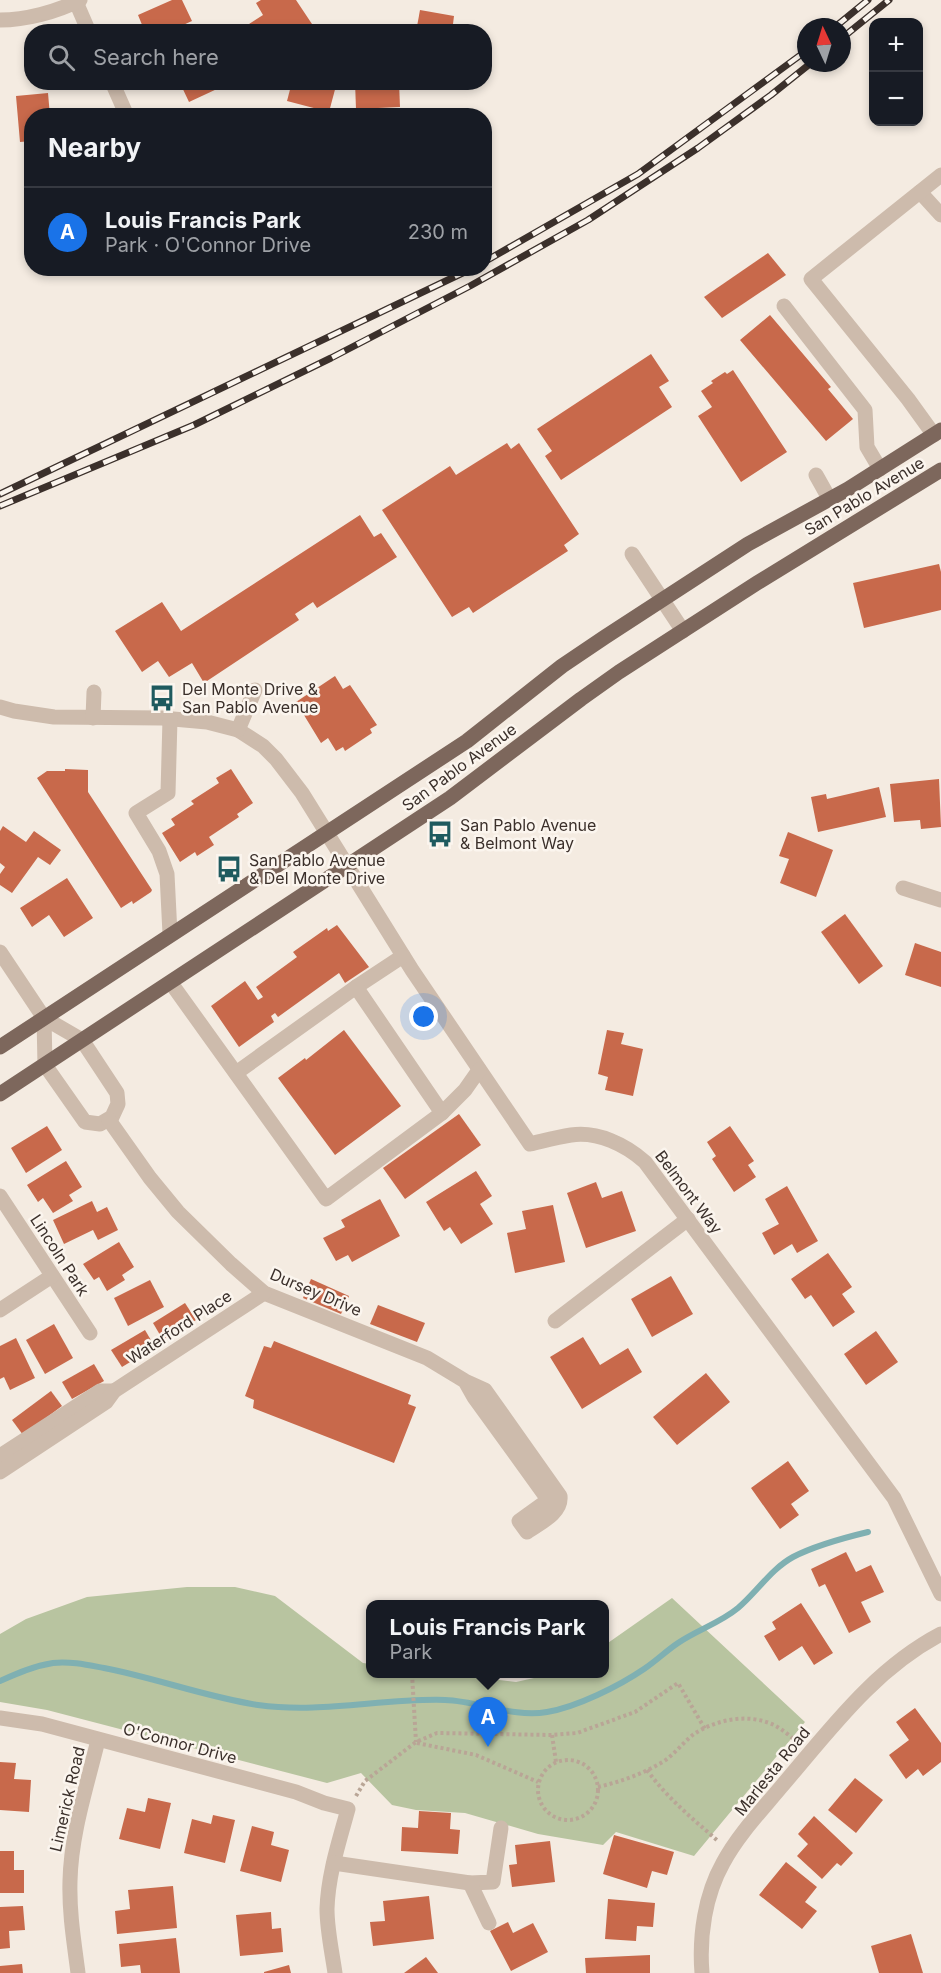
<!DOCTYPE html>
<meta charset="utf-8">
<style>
:root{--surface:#171b24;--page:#242831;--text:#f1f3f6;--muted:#9ea1a6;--line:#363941;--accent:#1a73e8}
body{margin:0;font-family:Inter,sans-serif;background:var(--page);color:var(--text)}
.controls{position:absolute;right:18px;top:18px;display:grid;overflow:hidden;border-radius:12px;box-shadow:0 3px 9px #0003}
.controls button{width:54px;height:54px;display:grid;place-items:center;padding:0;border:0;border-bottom:2px solid var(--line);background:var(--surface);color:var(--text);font:30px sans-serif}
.compass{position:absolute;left:797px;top:18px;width:54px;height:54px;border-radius:50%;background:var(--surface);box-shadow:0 3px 9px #0003;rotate:356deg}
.you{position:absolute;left:424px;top:1017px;width:21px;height:21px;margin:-15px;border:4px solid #fff;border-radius:50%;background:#1a73e8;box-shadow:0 0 0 9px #1a73e833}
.badge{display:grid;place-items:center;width:39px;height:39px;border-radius:50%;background:var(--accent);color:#fff;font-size:20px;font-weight:700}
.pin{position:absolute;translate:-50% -50px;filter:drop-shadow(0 2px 3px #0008)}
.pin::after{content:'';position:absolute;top:32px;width:21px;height:18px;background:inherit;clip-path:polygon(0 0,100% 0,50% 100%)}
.popup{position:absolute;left:366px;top:1600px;width:243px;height:78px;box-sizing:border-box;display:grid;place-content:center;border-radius:12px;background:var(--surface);filter:drop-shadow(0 2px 4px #0005);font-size:20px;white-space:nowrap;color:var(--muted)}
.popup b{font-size:22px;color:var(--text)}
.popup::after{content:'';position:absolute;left:50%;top:100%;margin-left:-12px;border:12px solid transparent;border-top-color:var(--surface)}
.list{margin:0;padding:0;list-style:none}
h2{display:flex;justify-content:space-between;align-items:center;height:78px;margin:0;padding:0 24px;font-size:26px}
h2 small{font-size:20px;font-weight:400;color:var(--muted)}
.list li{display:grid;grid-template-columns:39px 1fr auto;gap:18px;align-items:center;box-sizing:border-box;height:90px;padding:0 24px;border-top:2px solid var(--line)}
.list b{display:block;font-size:22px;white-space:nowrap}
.list p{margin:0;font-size:20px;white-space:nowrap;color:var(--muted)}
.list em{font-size:20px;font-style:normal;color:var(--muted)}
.icon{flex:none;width:33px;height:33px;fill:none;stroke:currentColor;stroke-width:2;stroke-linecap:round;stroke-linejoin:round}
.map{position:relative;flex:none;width:941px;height:1973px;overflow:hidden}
.search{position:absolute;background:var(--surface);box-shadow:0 3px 9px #0003;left:24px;top:24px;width:468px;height:66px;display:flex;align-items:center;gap:15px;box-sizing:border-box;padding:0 21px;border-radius:24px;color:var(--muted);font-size:22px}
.panel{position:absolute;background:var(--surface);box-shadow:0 3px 9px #0003;left:24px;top:108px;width:468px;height:168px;border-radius:24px}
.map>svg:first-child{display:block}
</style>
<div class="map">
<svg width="941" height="1973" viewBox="0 0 941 1973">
<rect width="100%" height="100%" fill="#f4ebe1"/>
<polygon fill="#b8c4a0" points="187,1587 235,1587 275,1596 363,1663 371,1664 371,1674 447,1674 516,1682 552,1674 605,1674 605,1645 672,1598 805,1722 694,1856 616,1832 603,1845 538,1834 465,1813 416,1810 392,1805 361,1773 327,1783 47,1710 0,1702 0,1634 26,1619 87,1597"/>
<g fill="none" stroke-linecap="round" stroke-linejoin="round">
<path stroke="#7fb0b2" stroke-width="6" d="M0,1681C18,1673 34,1666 53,1663C70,1661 88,1665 104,1668C156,1678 206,1697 258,1705C321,1714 383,1698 445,1700C479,1701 513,1718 547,1712C577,1707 619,1686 644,1669C656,1661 666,1651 678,1643C697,1630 720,1623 738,1608C757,1592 771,1569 793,1557C816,1545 843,1538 868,1532"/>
</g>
<g fill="#c8694b">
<polygon points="172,0 182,0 192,21 172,30 173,32 145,32 138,15"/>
<polygon points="261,0 296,0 312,24 300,32 254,32 249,24 263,15 256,3"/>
<polygon points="420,10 454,16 452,32 416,32"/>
<polygon points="165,82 232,82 189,102 180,83 168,89"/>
<polygon points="292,82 337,82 329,112 287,101"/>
<polygon points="355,82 399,82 400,107 356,109"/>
<polygon points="48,93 50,116 32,116 32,141 20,142 16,96"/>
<polygon points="768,253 786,275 722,318 704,297"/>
<polygon points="770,315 831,387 828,389 853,419 826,441 740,340"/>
<polygon points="651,354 669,381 659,387 672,407 561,480 545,456 552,451 537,429"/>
<polygon points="733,370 787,452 741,482 698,416 712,407 701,391 713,383 711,381 725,372 727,374"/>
<polygon points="507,443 511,449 519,443 579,534 564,545 568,551 473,613 469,607 452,617 382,510 450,466 456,475"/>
<polygon points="360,515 374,537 381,533 397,557 317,608 313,602 295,614 299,620 204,683 192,663 169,677 158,661 142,672 115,631 162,602 181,631"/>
<polygon points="939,564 941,572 941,610 864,628 853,583"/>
<polygon points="335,676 343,689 350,685 377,725 370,729 372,733 345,751 343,747 336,751 328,738 321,743 296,702"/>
<polygon points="65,769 88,770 88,792 152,890 151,892 133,904 132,901 121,908 37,778 47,771 65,771"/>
<polygon points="231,769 253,803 237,814 239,817 209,837 214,845 197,856 195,852 180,862 162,833 175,825 171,819 194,804 191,801 219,783 216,778"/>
<polygon points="939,779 941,827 921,829 920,820 894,822 890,784"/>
<polygon points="879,787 886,817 818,832 811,797 826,794 827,799"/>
<polygon points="3,826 26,842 34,831 61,850 50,865 38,857 12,893 0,885 0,874 5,867 0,863 0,831"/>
<polygon points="788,832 833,850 816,897 780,883 789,859 779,856"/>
<polygon points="67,878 93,918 64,937 49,915 32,927 20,908"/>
<polygon points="845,914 883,966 859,984 821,932"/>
<polygon points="337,925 369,967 345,983 339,973 278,1017 275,1013 271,1016 274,1022 239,1047 211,1006 245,981 258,1000 263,997 256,987 297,957 293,952 327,928 328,931"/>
<polygon points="915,943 941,952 941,987 905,975"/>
<polygon points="344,1030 401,1106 335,1155 278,1078 305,1058 306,1060"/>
<polygon points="607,1030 624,1033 621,1044 643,1049 633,1096 605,1090 608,1077 598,1074"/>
<polygon points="459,1114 481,1145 405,1199 383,1168"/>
<polygon points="47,1126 62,1150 26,1173 11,1148"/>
<polygon points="730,1126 754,1161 748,1165 756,1177 734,1192 712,1159 716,1156 707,1142"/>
<polygon points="66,1161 82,1187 69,1195 73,1201 53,1213 43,1198 38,1202 27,1185"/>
<polygon points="476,1171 492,1196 480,1204 493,1224 461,1244 450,1227 444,1231 426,1202"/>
<polygon points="596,1182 602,1198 622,1191 636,1231 586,1248 567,1193"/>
<polygon points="787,1186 818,1241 797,1253 792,1244 774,1255 762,1233 779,1224 765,1199"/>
<polygon points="380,1199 400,1236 352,1262 348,1255 336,1261 323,1238 345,1227 341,1220"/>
<polygon points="92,1201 97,1212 107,1207 118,1230 98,1240 93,1230 64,1244 53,1220"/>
<polygon points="553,1205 565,1262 515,1273 507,1233 526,1229 522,1211"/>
<polygon points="119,1242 134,1267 122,1275 125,1280 107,1291 99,1277 94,1280 83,1264"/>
<polygon points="828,1253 852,1287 842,1294 855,1312 833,1327 811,1295 805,1299 791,1279"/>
<polygon points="671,1276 693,1314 652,1337 631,1299"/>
<polygon points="311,1279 349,1296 341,1314 303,1298"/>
<polygon points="150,1280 164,1307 128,1326 114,1298"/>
<polygon points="185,1303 196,1320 163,1340 153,1323"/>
<polygon points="378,1305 425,1323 417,1342 370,1324"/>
<polygon points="54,1324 73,1358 45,1374 26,1340"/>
<polygon points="145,1330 155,1347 122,1367 111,1350"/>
<polygon points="876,1331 898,1362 866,1385 844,1354"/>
<polygon points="583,1337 600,1365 628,1348 642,1372 582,1409 550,1357"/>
<polygon points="16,1338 35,1378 10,1390 4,1377 0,1379 0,1346"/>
<polygon points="274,1341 411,1395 408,1404 416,1407 394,1463 253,1408 254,1400 245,1396 264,1346 271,1348"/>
<polygon points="94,1364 104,1381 72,1399 62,1382"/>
<polygon points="706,1373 730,1402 677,1445 653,1417"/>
<polygon points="51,1391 62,1406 23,1435 12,1420"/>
<polygon points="788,1461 809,1491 791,1504 799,1515 780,1529 751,1488"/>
<polygon points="846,1552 856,1572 871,1565 884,1592 861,1602 871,1622 849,1633 825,1584 819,1587 811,1569"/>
<polygon points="801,1603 833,1653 814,1665 802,1646 779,1661 764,1636 776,1629 772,1622"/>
<polygon points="915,1708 941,1743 941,1762 923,1776 918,1769 906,1779 889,1755 909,1740 896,1722"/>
<polygon points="0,1762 16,1763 14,1779 31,1780 29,1812 0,1810"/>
<polygon points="855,1778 883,1800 856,1833 828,1810"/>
<polygon points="148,1798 171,1803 160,1849 119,1839 127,1808 145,1812"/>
<polygon points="419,1811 451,1813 450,1829 460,1830 458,1854 401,1851 402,1827 418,1828"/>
<polygon points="213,1815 235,1820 225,1863 184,1853 192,1819 211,1824"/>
<polygon points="814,1816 853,1853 841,1866 837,1863 822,1879 797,1856 808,1844 798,1834"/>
<polygon points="252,1826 274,1832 271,1845 289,1850 281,1882 240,1871"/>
<polygon points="614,1835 674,1852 667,1875 652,1871 647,1888 603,1874"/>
<polygon points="550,1841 555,1882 512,1887 509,1865 517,1864 515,1845"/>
<polygon points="0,1851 14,1851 14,1870 24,1870 24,1893 0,1893"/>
<polygon points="786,1862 817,1887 805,1902 817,1911 802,1929 759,1895"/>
<polygon points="173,1886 177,1928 117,1934 115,1911 130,1909 128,1890"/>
<polygon points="429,1896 434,1939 373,1946 370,1922 385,1921 383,1901"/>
<polygon points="608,1899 655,1903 653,1927 637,1926 636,1941 605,1939"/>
<polygon points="23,1906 25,1930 9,1931 10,1948 0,1949 0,1907"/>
<polygon points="271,1912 272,1929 281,1928 283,1952 240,1956 236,1915"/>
<polygon points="508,1922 513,1933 533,1923 548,1952 511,1971 490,1931"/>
<polygon points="911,1934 923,1973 879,1973 871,1946"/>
<polygon points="176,1938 180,1973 141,1973 140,1965 121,1967 119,1944"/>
<polygon points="650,1955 650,1973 586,1973 585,1958"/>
<polygon points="426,1957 438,1973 404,1973"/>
<polygon points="22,1964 23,1973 0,1973 0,1966"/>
<polygon points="289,1965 291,1973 264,1973 264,1972"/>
</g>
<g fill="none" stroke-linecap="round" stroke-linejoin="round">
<g stroke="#b9a596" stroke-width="4" stroke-dasharray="3 3" stroke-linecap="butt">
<polyline points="412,1674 416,1742"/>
<polyline points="552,1735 556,1762"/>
<polyline points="417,1743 476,1755 538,1782"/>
<circle cx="568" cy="1790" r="30"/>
<path d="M647,1770C667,1798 693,1819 718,1841"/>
<path d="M598,1787C619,1782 640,1775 659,1764C673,1757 682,1743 694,1734C717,1719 749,1713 774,1725C782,1729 790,1736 797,1742"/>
<polyline points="356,1796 365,1781 416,1742 437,1733 552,1735 577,1733 635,1712 678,1683 705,1729"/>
</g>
<g stroke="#cdbbac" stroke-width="15">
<polyline points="76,2 89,32"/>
<path d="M0,20C26,20 56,12 80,0"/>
<polyline points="112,82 127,116"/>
<polyline points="920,192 941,215"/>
<polyline points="784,306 865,410 867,447 880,469"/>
<polyline points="934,435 908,399 811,279 941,175"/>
<polyline points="816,475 830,500"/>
<polyline points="632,554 683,631"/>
<path d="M0,707L14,711L54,717L162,718L207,722L238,730L263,746L276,759L302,793L412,970L530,1144C543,1141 557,1137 571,1135C598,1131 626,1145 645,1162L894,1498L941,1594"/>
<polyline points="93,718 94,692"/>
<polyline points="170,719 168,793 136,813 159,851 167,874 170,934"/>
<polyline points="238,730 255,690"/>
<polyline points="903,888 941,900"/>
<polyline points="0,952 44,1018 82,1040 117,1093 118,1104 112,1117 100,1124 85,1122 45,1065 44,1018"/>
<polyline points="171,983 326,1199 442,1113 465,1090 479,1070"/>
<polyline points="356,987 403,956"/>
<polyline points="236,1073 356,987 442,1113"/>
<path d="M109,1120L150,1178L178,1212L231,1264L264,1293L427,1358L465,1381L485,1390L560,1496C562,1513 540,1523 527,1532L519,1521L544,1503L547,1498L474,1397L465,1381"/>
<polyline points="0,1196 90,1333"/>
<polyline points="0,1310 52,1276"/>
<polyline points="555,1321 688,1219"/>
<polyline points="0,1456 100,1391 114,1391"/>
<polyline points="0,1472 106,1402 114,1391 264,1293"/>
<path d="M0,1718L42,1724L296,1792L324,1803L348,1809C339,1842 328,1875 327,1909C327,1930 332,1952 335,1973"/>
<polyline points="334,1863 470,1883 493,1882 501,1828"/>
<polyline points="470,1883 489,1923"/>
<path d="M78,1973C74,1942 69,1912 70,1881C71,1833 87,1786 98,1740"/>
<path d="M702,1973C699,1936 705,1895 723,1863C738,1835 761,1811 781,1787C829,1731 874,1669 941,1634"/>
</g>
<g stroke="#7d675c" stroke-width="15">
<polyline points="0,1047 467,741 562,666 605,637 748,544 848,489 941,430"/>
<polyline points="0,1094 450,798 581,699 619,672 757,583 941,470"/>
</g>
<g stroke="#3b302b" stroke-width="7">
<g id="rail">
<polyline points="835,27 868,0"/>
<polyline points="842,38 889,0"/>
<polyline points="484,262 638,174 806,51"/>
<polyline points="0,494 473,268"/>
<polyline points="0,506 194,425 331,358 470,286 588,220 698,148 771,95 811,63"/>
</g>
</g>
<use href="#rail" stroke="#fbf5ee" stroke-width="4.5" stroke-dasharray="14" stroke-linecap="butt"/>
</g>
<defs>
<g id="bus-bare" transform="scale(2.07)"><path d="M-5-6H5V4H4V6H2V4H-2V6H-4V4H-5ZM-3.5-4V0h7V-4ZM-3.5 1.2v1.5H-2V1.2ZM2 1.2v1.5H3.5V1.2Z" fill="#1f5a5e" stroke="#fbf5ee" stroke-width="2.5" paint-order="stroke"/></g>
</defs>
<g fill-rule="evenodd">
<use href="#bus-bare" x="162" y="698"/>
<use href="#bus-bare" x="440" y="834"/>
<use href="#bus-bare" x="229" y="869"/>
</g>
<g text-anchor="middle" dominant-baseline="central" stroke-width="5" stroke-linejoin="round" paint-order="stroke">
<g font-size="16" fill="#3b302b" stroke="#fbf5ee">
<text transform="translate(864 496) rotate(-31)">San Pablo Avenue</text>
<text transform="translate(459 767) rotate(-36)">San Pablo Avenue</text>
<text transform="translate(689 1192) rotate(53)">Belmont Way</text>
<text transform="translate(60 1255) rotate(57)">Lincoln Park</text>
<text transform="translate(316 1292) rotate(23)">Dursey Drive</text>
<text transform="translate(179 1327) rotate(-33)">Waterford Place</text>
<text transform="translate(180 1743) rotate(15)">O'Connor Drive</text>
<text transform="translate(772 1771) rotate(-51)">Marlesta Road</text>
<text transform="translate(67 1799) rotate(-77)">Limerick Road</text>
</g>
<g font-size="16" fill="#3b302b" stroke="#fbf5ee" text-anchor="start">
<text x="182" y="689">Del Monte Drive &amp;<tspan x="182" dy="18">San Pablo Avenue</tspan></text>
<text x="460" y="825">San Pablo Avenue<tspan x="460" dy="18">&amp; Belmont Way</tspan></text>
<text x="249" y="860">San Pablo Avenue<tspan x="249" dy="18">&amp; Del Monte Drive</tspan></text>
</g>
</g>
</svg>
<div class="controls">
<button>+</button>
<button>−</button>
</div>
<svg class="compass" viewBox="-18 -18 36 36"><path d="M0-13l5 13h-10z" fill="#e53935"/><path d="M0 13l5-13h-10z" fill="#9ea1a6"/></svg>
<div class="you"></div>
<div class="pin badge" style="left:488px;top:1747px">A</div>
<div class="popup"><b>Louis Francis Park</b>Park</div>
<div class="search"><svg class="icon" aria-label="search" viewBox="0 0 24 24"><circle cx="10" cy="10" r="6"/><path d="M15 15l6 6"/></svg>Search here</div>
<section class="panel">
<h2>Nearby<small></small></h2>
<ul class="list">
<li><span class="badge">A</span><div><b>Louis Francis Park</b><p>Park · O'Connor Drive</p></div><em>230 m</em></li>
</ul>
</section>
</div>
